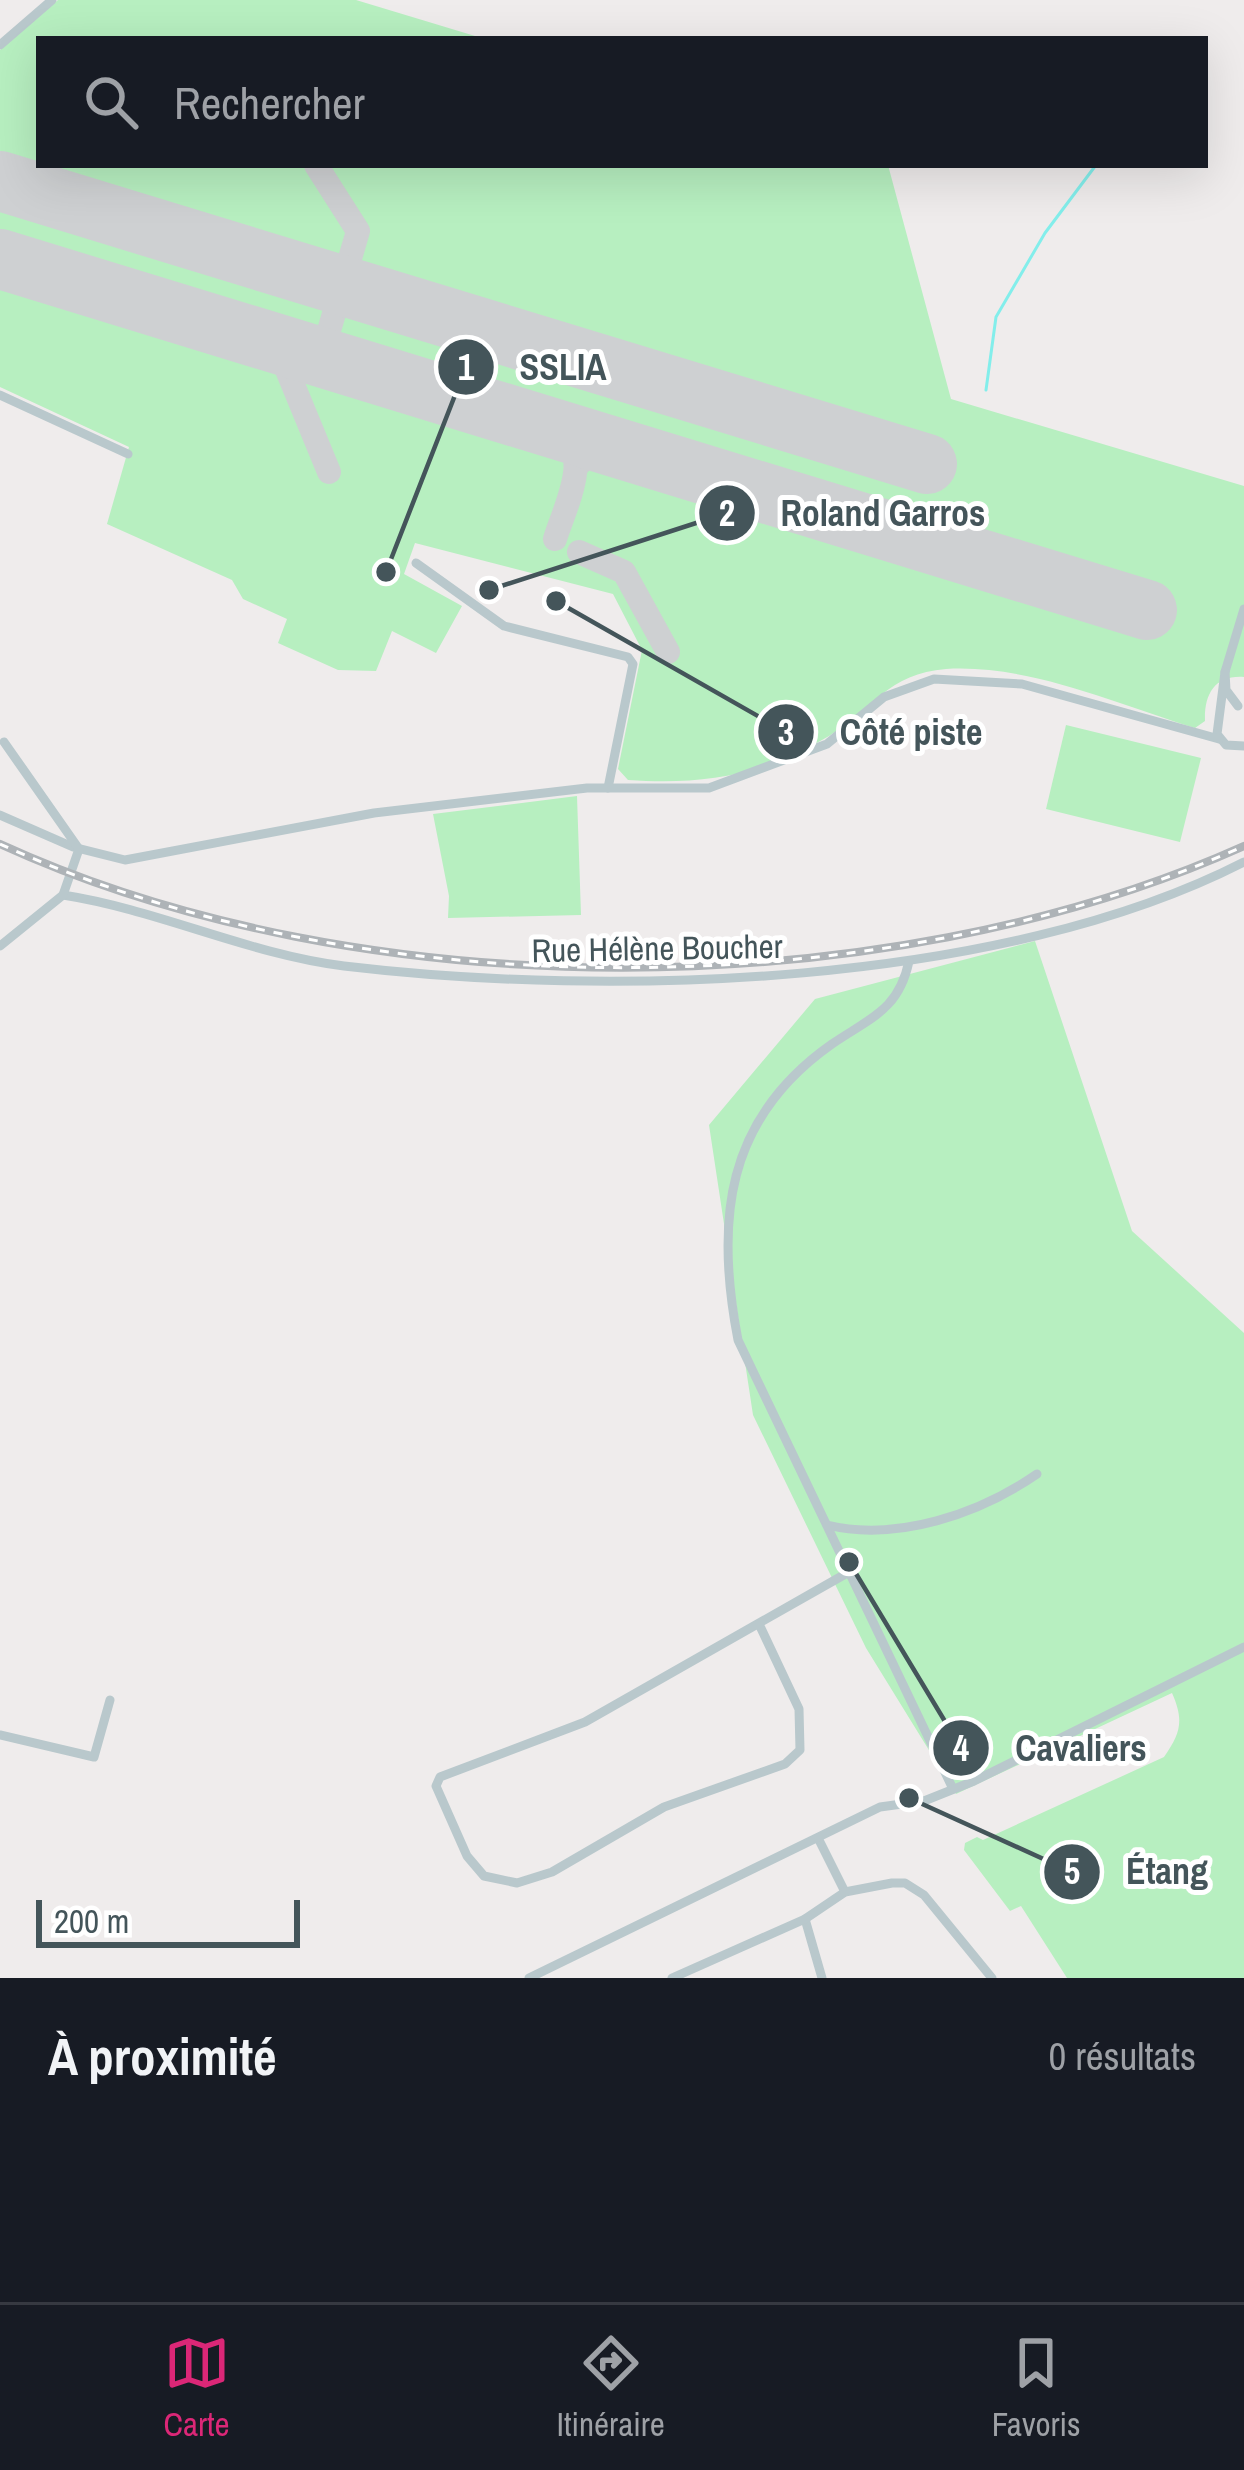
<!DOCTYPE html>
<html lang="fr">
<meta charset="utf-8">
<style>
:root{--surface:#171b24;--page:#20242c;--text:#f1f3f6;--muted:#9ea1a6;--line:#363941;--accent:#db2777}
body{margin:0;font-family:"Archivo Narrow",sans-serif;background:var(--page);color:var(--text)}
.scale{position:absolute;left:36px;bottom:30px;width:264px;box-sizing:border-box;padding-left:12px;border:6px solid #44555a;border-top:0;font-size:33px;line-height:42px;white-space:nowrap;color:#44555a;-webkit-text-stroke:9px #fff;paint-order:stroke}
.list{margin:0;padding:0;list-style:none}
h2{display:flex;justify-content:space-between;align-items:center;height:156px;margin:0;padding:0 48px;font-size:51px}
h2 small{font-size:39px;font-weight:400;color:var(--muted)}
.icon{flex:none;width:66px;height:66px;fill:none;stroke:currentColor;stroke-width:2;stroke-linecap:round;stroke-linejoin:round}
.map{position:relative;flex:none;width:1244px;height:1978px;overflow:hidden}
.search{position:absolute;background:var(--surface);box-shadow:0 12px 48px #0002;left:36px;right:36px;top:36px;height:132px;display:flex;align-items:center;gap:30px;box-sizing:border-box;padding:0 42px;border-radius:0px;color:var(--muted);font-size:45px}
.sheet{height:324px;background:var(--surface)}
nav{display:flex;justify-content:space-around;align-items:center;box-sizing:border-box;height:168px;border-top:3px solid var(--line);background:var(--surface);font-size:33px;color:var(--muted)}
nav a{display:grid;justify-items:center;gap:6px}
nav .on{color:var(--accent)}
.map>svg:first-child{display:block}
</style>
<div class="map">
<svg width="1244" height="1978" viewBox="0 0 1244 1978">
<rect width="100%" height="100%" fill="#efecec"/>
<g fill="#b7efc0">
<path d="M58,0H356L485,39H39V165H888L951,399L1244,486V677C1215,675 1204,694 1205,721L1195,728C1117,704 1029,664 946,669C889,673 871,710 829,736C762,776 703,785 628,780L618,769L642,650L613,594L415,543L404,574L462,606L436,653L392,631L376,671L338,670L278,643L287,619L243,599L232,580L107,524L129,447L0,387V50Z"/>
<polygon points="1066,725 1201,758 1180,842 1046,809"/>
<polygon points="577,796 581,915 448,918 449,896 433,814"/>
<path d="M1035,941L1132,1231L1244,1333V1978H1067L1021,1906L1010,1911L964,1850L965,1843L977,1837L983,1840L1164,1757C1181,1733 1184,1720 1172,1693L956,1794L866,1648L753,1415L709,1125L815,999Z"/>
</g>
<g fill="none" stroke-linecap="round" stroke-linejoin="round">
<polyline stroke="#83eeeb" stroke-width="3" points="986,390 996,317 1045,233 1096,165"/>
<g stroke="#ced0d2" stroke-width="24">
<polyline points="316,165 358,231 326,341 337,362"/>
<polyline points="247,334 282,358 329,472"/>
<polyline points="577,466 592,450 614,448"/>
<path d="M555,539C565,506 594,454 558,431"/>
<polyline points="579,552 624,572 668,652"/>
</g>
<g stroke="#ced0d2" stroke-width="60">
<polyline points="0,181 927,464"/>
<polyline points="0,259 1147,610"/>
</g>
<g stroke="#b9c8cc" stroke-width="9">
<polyline points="0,45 52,0"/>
<polyline points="0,395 128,454"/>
<polyline points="416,563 504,626 628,657 633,664 608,788"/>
<polyline points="1225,672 1244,609"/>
<polyline points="1238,706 1226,690 1225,672 1217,734 1226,745 1244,746"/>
<polyline points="0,815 73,847 125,860 374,813 587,788 709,788 827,744 884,697 934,679 1022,684 1219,739"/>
<path d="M63,895C159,910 248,954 344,966C613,998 1000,987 1244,862"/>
<polyline points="0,946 63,895 79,849 4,742"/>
<path d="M909,961C899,1010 870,1018 832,1044C725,1119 715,1221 738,1340L953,1789"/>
<path d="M827,1525C897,1542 979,1514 1037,1474"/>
<polyline points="759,1624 799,1709 800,1750 785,1764 664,1807 552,1872 517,1883 484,1876 467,1856 436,1786 440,1777 585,1722 849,1572"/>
<polyline points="0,1735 94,1757 110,1700"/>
<polyline points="818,1838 845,1892"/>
<polyline points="805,1919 822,1978"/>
<polyline points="529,1978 880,1807 924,1801 974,1781 1244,1647"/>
<polyline points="672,1978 805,1919 845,1892 892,1883 905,1883 924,1895 992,1978"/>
</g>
<g stroke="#aeb3b7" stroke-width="8">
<path id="rail" d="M0,844C360,1009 883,1008 1244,846"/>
</g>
<use href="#rail" stroke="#fff" stroke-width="3" stroke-dasharray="9" stroke-linecap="butt"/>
</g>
<g text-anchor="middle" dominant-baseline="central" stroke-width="10" stroke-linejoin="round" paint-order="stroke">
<g font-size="33" fill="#44555a" stroke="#fff">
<text transform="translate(657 948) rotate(-1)">Rue Hélène Boucher</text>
</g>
</g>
<path fill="none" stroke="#44555a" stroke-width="4.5" d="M386 572L466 367M489 590L727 513M556 601L786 732M849 1562L961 1748M909 1798L1072 1872"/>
<g fill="#44555a" stroke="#fff" stroke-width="4.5">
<circle cx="386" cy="572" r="12"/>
<circle cx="489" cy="590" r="12"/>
<circle cx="556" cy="601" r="12"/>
<circle cx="849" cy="1562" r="12"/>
<circle cx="909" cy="1798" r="12"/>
<circle cx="466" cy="367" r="30"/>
<circle cx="727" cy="513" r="30"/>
<circle cx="786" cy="732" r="30"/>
<circle cx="961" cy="1748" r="30"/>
<circle cx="1072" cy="1872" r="30"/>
</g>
<g font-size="36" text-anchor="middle" font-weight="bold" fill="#fff">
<text x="466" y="380">1</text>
<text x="727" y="526">2</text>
<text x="786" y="745">3</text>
<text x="961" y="1761">4</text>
<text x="1072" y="1884">5</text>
</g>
<g font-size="36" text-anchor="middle" font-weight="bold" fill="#44555a" stroke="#fff" stroke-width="10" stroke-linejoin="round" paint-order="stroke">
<text x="563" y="380">SSLIA</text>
<text x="883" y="526">Roland Garros</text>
<text x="911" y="745">Côté piste</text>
<text x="1081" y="1761">Cavaliers</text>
<text x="1167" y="1884">Étang</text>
</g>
</svg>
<div class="scale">200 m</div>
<div class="search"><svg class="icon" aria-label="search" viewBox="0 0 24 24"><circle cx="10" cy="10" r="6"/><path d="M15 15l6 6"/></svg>Rechercher</div>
</div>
<section class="sheet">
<h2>À proximité<small>0 résultats</small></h2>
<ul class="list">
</ul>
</section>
<nav>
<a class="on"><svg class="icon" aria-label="map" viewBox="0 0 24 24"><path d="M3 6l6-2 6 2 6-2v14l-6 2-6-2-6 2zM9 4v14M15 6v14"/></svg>Carte</a>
<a><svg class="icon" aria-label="directions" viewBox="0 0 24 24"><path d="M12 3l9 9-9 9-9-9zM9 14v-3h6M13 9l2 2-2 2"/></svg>Itinéraire</a>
<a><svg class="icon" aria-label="saved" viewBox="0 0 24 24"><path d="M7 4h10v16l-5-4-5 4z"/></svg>Favoris</a>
</nav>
